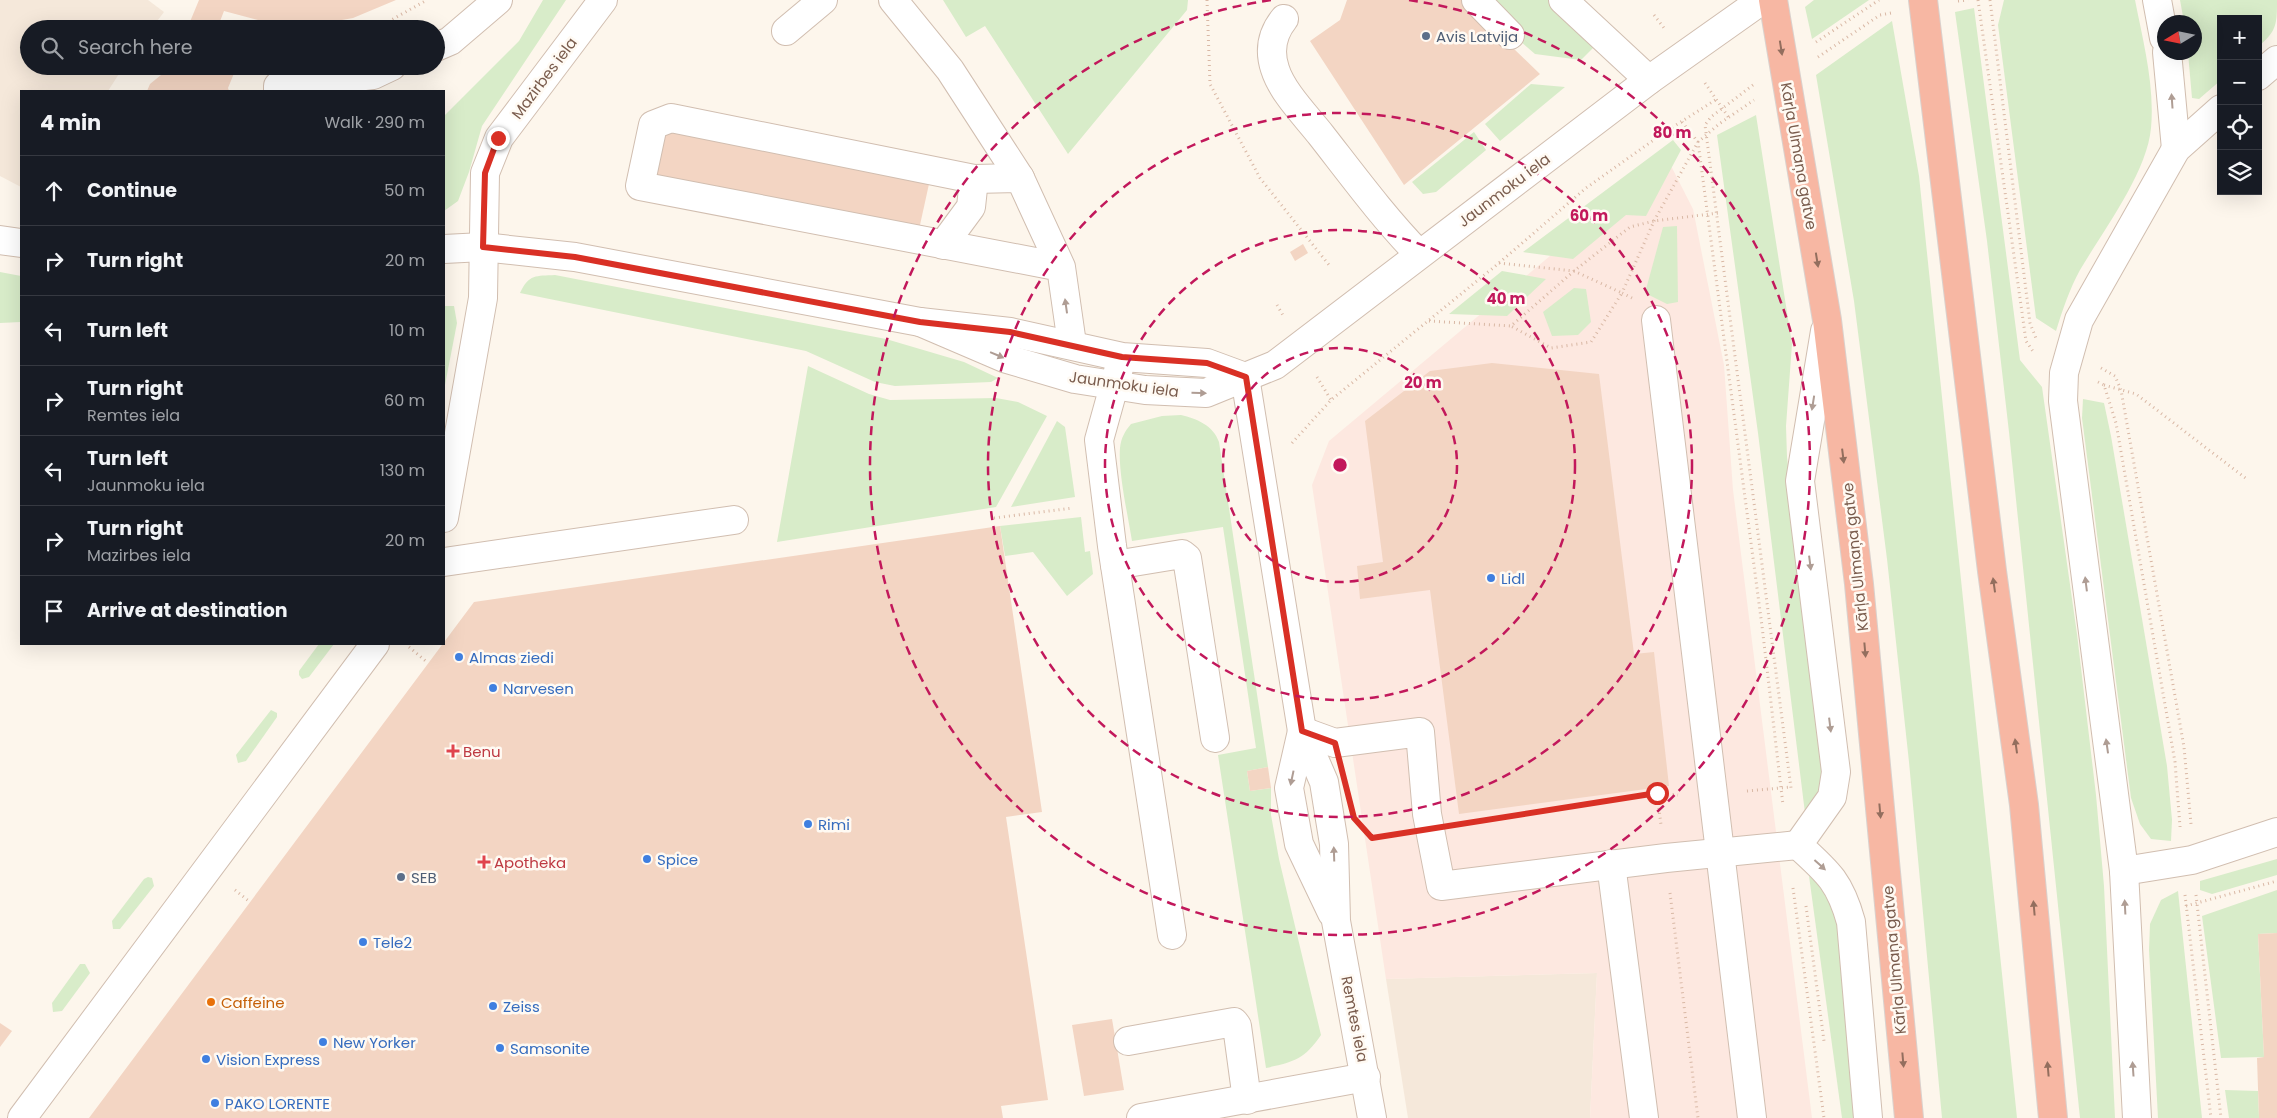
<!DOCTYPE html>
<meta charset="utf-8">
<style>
:root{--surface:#171b24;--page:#242831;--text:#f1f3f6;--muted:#9ea1a6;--line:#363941}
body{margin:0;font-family:Poppins,sans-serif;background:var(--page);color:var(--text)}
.controls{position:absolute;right:15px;top:15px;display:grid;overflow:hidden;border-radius:0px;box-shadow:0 5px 20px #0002}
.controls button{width:45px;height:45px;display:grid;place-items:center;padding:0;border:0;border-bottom:1px solid var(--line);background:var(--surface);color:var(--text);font:25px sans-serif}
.compass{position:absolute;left:2157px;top:15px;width:45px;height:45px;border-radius:50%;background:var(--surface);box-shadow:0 5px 20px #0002;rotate:260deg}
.stop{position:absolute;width:15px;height:15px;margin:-11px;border:4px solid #d93025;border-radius:50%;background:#fff}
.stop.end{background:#d93025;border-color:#fff;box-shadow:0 1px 5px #0008}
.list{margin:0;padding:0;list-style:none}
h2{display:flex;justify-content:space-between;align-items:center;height:65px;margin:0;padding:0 20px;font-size:21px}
h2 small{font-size:16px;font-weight:400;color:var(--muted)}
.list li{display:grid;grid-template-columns:32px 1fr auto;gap:15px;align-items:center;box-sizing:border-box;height:70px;padding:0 20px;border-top:1px solid var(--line)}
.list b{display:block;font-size:19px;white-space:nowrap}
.list p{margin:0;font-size:16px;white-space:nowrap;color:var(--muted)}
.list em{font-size:16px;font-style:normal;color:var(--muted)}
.icon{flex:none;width:28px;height:28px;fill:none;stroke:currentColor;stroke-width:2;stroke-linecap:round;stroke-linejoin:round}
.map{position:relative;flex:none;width:2277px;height:1118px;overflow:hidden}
.search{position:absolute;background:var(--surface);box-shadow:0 5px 20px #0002;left:20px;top:20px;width:425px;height:55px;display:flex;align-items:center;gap:12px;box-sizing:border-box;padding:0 18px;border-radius:28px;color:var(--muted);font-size:19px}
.panel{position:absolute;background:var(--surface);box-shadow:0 5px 20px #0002;left:20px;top:90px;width:425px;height:555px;border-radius:0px}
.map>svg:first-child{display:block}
</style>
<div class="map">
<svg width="2277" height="1118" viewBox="0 0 2277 1118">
<rect width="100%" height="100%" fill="#fdf6ec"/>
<g fill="#f5e8da">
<polygon points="0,0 148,0 164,12 151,29 29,29 29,66 124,66 108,91 21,91 21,187 0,176"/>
<polygon points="1597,973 1590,1118 1408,1118 1386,979"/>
</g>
<polygon fill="#fde8e0" points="1667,158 1693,209 1724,365 1733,490 1812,1118 1590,1118 1597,973 1386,979 1312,485 1329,441"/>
<g fill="#d8ecc9">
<polygon points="543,0 566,0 482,126 469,172 458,201 444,211 444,116 519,41"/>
<polygon points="943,0 1188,0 1187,10 1068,154 985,26 966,37"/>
<polygon points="1485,0 1551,0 1594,47 1581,60 1535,54 1519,40"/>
<polygon points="1814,0 1869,0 1812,39 1805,7"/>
<path d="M2004,0H2135C2143,41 2155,86 2151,128C2147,173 2103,231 2080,270C2070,288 2062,311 2056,331L2036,318L1998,25Z"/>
<path d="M2180,0H2277C2277,24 2277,31 2258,47V19H2221V80L2199,99L2192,98L2188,53L2194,52V22H2184Z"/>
<polygon points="1974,8 2020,360 2042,387 2077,634 2096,795 2104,886 2115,1118 2080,1118 2009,432 1987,241 1955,12"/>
<polygon points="1892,21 1919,176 2017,1118 1942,1118 1909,762 1887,559 1854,301 1816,75"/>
<polygon points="1531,84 1565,87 1500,141 1485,124"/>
<path d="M1756,115L1792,344L1786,426L1787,457L1821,760C1822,781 1822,798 1805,813L1758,433L1717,135Z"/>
<polygon points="1474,132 1486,150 1436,192 1423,194 1412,182"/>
<polygon points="1673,140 1681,150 1646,216 1626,215 1573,259 1523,252"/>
<polygon points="1677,226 1678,302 1667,304 1645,293 1663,227"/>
<polygon points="1502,271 1546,279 1507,316 1449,314"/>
<polygon points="0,272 21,276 21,322 0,323"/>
<path d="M555,275L886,339L964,362L998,378L991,382L895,386L875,382L806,351L520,293C529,274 536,276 555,275Z"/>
<polygon points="1574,288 1586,289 1591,322 1578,335 1552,336 1543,312"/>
<polygon points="444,306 454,306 457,323 444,390"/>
<polygon points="808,366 869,394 890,400 996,398 1018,402 1047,416 996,507 777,542"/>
<polygon points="2083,399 2104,403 2111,436 2167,766 2172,820 2171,841 2151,839 2140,824 2131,798 2082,418"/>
<path d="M1181,415C1197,419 1213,425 1219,442L1268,767L1247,771L1250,791L1271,788V815L1279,859L1321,1035C1304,1060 1293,1062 1266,1068L1218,755L1256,748L1223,527L1132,541C1128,516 1118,472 1120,448C1121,438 1125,431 1131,424L1162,416Z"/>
<polygon points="1057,421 1065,427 1075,497 1011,507"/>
<polygon points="1081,517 1085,552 1090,551 1093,574 1067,596 1033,552 1005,556 1000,526"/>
<polygon points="319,644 334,644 309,677 302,679 299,675 299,671"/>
<polygon points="271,710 277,713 277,717 246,761 238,763 236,755"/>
<polygon points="2277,859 2277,875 2212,894 2200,890 2200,881"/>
<polygon points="1809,876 1823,887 1836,913 1855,1118 1842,1118"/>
<polygon points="148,877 152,878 154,886 120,929 113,929 112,921 144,879"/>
<polygon points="2277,890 2277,933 2258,934 2264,1057 2221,1058 2202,916"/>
<polygon points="2178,891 2202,1118 2158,1118 2149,950 2150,924 2161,900"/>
<polygon points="80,964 85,964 90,973 62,1011 53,1012 52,1003"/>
<polygon points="2225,1090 2258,1091 2259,1118 2229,1118"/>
</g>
<g fill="#f3d5c3">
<polygon points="199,0 396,0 353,18 320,24 290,26 262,21 224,11 217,29 187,29"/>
<polygon points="1347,0 1463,0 1540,74 1404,185 1310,41 1340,20"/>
<polygon points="172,66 237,66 228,88 229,91 147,91 150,84"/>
<polygon points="663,131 929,184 918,234 653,181"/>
<polygon points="1303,244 1308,253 1295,261 1290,252"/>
<polygon points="1492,363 1599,374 1634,654 1654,652 1669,786 1459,814 1430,590 1360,599 1357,566 1383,562 1365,421 1430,371"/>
<polygon points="1000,526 1042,812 1006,817 1048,1100 1001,1106 1003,1118 89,1118 474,602"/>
<polygon points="1268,767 1271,788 1250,791 1247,771"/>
<polygon points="2277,933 2277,1118 2259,1118 2257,1058 2264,1057 2258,934"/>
<polygon points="1112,1019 1124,1090 1084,1096 1072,1025"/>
<polygon points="0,1023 12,1031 0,1047"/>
</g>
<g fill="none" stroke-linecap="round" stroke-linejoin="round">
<g stroke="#d1beb0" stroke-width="30">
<g id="minor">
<polyline points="893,0 950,70 1020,178"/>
<polyline points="1476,0 1510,35"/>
<polyline points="1563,0 1649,80"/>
<polyline points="2157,0 2164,38"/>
<path d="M1284,19C1272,34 1269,51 1275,69C1282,92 1307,117 1321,135C1353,176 1383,217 1419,254"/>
<polyline points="786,31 823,0"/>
<polyline points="436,47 450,41 498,0"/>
<polyline points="2167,52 2176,149"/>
<polyline points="2258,76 2277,60"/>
<polyline points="278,91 278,86 373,75 392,66"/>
<polyline points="0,240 21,243"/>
<polyline points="943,245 971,207 974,179"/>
<polyline points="444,249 483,247 575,257 920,322 1010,332 1122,357 1207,363 1245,377"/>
<polyline points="1061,267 640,186 653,125 671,118 974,179 1020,178 1061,267 1072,344"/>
<polyline points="1656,320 1752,1118"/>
<polyline points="920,322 1004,358 1075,379 1145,390 1206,393 1275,365 1649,80 1762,0"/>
<path d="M1825,331L1800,481L1836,772L1832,797L1798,845C1828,872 1840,882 1851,922L1868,1118"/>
<polyline points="1119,368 1099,440 1112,546 1172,935"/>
<polyline points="1245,377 1302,731 1324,782 1334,844 1336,921 1372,1118"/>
<polyline points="444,518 483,298 485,173 499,138 603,0"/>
<polyline points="444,562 734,520"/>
<polyline points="1115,565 1182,554 1187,558 1215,738"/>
<polyline points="1302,731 1335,743 1420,732 1427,814 1441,886 1666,858 1798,845"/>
<polyline points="1302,731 1289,788 1299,844 1332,913"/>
<polyline points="1611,864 1644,1118"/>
<polyline points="2124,871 2192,860 2277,832"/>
<polyline points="1128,1041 1234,1022 1237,1026 1247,1100"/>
<polyline points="22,1118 375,644"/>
<polyline points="1141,1118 1366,1077"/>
<polyline points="2137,1118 2124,871 2063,401 2064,373 2079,320 2176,149 2221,109"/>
</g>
</g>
<g stroke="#dad1cd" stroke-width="30">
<g id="highway">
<polyline points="1773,0 1827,320 1859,584 1909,1118"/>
<polyline points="1923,0 1992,571 2024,805 2053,1118"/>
</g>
</g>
<g stroke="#d9b8a5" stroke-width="3" stroke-dasharray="1 4" stroke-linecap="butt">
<polyline points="1207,0 1210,84 1260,178 1329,265"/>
<polyline points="1978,0 2026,341 2034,353"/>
<polyline points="1990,0 2030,323 2037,341"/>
<polyline points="1958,1 1968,0"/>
<polyline points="1654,15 1664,28"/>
<polyline points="375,29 427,0"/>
<polyline points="1816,42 1879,0"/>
<polyline points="1818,57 1880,15 1891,13"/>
<polyline points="1705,83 1729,118"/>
<polyline points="1753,85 1711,117 1705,125 1791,788"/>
<polyline points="1682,122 1698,142 1762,626 1783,805"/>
<polyline points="1499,263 1574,271 1622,293 1591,342 1551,348 1511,326"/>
<polyline points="1632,298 1622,293 1654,221 1698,142 1719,124 1754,100"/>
<polyline points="1277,305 1284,317"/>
<polyline points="1429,321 1511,326 1574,271 1630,227 1654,221 1718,213"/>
<polyline points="2101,368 2115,376 2121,390 2184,747 2191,824"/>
<polyline points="1317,377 1331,400"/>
<polyline points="2098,382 2104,385 2116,423 2175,762 2180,827"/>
<polyline points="2104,385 2136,394 2248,480"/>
<polyline points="1292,443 1331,400 1499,263 1586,188 1665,132 1717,99"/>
<polyline points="994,518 1073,508"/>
<polyline points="409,647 428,663"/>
<polyline points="1747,791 1791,787"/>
<polyline points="1657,793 1661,825"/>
<polyline points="1465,823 1657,793 1678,795"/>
<polyline points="1367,834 1372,838 1397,835"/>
<polyline points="1793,888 1824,1118"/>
<polyline points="235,890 250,902"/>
<polyline points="1670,893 1698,1118"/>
<polyline points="2185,895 2211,1118"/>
<polyline points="2196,895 2221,1118"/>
<polyline points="1806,906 1824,1041"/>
<polyline points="2186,906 2277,881"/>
</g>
<use href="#minor" stroke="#fff" stroke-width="28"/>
<use href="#highway" stroke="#f7b7a3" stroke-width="28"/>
</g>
<defs><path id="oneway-solid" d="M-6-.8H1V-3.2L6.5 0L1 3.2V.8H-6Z" transform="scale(1.25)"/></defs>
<g fill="#936e5e">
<use href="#oneway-solid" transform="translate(1781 48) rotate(81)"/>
<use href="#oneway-solid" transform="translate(1817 260) rotate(81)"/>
<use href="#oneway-solid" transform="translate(1843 456) rotate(83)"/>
<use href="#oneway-solid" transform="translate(1994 585) rotate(-98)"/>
<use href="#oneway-solid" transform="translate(1865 650) rotate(85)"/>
<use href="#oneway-solid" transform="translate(2016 746) rotate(-98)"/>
<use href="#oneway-solid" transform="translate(1880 811) rotate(85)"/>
<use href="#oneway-solid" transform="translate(2034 908) rotate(-95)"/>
<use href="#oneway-solid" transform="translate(1903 1060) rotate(85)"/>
<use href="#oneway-solid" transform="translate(2048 1069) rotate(-95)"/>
</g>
<g fill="#af9d94">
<use href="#oneway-solid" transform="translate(2172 101) rotate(-94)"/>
<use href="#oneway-solid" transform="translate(1066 306) rotate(-98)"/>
<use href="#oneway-solid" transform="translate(997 355) rotate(23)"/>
<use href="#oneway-solid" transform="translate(1199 393) rotate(1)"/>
<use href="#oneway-solid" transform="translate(1813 403) rotate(99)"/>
<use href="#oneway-solid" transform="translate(1810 563) rotate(83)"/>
<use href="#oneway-solid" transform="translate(2086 584) rotate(-97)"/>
<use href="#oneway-solid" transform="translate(1830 725) rotate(83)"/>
<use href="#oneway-solid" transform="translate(2107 746) rotate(-98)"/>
<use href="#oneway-solid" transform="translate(1292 778) rotate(102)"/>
<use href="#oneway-solid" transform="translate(1334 854) rotate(-92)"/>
<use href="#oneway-solid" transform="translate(1820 865) rotate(42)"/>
<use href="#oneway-solid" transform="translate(2125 907) rotate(-93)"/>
<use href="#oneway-solid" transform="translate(2133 1069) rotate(-94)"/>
</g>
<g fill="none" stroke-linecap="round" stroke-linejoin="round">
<polyline stroke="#d93025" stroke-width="6" points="498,138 485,173 483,247 575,257 920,322 1010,332 1122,357 1207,363 1246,377 1302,731 1335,743 1354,818 1372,838 1657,793"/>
</g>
<g fill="none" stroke="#c2185b" stroke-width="2.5" stroke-dasharray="9 6">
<circle cx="1340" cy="465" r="117"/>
<circle cx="1340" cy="465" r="235"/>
<circle cx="1340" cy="465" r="352"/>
<path d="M1409 0A470 470 0 1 1 1271 0"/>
</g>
<g fill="#5c6f8a" stroke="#fffaf3" stroke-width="2">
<circle cx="1426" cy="36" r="5"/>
<circle cx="401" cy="877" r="5"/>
</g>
<g fill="#3f7fe0" stroke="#fffaf3" stroke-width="2">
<circle cx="1491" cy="578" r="5"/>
<circle cx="459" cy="657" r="5"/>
<circle cx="493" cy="688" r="5"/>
<circle cx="808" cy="824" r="5"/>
<circle cx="647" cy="859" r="5"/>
<circle cx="363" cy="942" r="5"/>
<circle cx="493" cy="1006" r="5"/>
<circle cx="323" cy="1042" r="5"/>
<circle cx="500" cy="1048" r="5"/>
<circle cx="206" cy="1059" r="5"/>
<circle cx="215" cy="1103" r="5"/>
</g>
<g fill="#e0444e" stroke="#fffaf3" stroke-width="2">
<path d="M450.5 743.5h5v5h5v5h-5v5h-5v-5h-5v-5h5z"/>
<path d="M481.5 854.5h5v5h5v5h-5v5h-5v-5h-5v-5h5z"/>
</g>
<circle fill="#e8710a" stroke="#fffaf3" stroke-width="2" cx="211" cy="1002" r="5"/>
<g text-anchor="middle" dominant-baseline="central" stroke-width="5" stroke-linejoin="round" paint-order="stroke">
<g font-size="15" fill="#4e5e75" stroke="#fffaf3" text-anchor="start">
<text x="1436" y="36">Avis Latvija</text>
<text x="411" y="877">SEB</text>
</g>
<g font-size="15" fill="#7a5c4d" stroke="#fffaf3">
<text transform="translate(544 78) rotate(-53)">Mazirbes iela</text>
<text transform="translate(1799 156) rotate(80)">Kārļa Ulmaņa gatve</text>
<text transform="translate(1504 190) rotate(-37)">Jaunmoku iela</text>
<text transform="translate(1124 384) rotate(8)">Jaunmoku iela</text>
<text transform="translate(1855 557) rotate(-96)">Kārļa Ulmaņa gatve</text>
<text transform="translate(1894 960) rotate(-95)">Kārļa Ulmaņa gatve</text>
<text transform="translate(1355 1019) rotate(79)">Remtes iela</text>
</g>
<g font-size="15" fill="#366cbe" stroke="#fffaf3" text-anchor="start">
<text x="1501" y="578">Lidl</text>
<text x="469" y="657">Almas ziedi</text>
<text x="503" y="688">Narvesen</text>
<text x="818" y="824">Rimi</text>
<text x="657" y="859">Spice</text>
<text x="373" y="942">Tele2</text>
<text x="503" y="1006">Zeiss</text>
<text x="333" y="1042">New Yorker</text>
<text x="510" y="1048">Samsonite</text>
<text x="216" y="1059">Vision Express</text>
<text x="225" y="1103">PAKO LORENTE</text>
</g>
<g font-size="15" fill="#be3a42" stroke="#fffaf3" text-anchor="start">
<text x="463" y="751">Benu</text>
<text x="494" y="862">Apotheka</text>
</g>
<g font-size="15" fill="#c56008" stroke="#fffaf3" text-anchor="start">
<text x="221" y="1002">Caffeine</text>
</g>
</g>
<circle cx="1340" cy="465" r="8" fill="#c2185b" stroke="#fffaf3" stroke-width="2.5"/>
<g font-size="15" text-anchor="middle" font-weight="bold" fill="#c2185b" stroke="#fffaf3" stroke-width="5" stroke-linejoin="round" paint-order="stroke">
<text x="1672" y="138">80 m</text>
<text x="1589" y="221">60 m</text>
<text x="1506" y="304">40 m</text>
<text x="1423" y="388">20 m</text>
</g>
</svg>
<div class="controls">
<button>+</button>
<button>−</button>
<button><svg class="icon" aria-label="locate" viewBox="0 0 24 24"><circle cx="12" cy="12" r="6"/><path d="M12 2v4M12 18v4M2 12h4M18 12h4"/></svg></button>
<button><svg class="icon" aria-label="layers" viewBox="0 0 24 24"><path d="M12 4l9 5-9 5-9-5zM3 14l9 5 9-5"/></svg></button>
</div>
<svg class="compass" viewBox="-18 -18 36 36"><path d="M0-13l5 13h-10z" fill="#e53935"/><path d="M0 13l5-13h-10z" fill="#9ea1a6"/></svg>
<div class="stop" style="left:1657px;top:793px"></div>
<div class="stop end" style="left:498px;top:138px"></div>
<div class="search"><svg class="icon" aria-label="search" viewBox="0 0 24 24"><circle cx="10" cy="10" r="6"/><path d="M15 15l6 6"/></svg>Search here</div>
<section class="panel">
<h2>4 min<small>Walk · 290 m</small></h2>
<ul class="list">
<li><svg class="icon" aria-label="ahead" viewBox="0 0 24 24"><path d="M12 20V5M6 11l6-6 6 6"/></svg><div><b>Continue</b></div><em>50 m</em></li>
<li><svg class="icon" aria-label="right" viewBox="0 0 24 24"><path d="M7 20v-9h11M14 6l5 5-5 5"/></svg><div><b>Turn right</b></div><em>20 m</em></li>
<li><svg class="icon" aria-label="left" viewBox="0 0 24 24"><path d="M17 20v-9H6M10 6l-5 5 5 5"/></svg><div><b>Turn left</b></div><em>10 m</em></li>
<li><svg class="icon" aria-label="right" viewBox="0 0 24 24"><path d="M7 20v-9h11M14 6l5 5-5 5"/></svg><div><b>Turn right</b><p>Remtes iela</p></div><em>60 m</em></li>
<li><svg class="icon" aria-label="left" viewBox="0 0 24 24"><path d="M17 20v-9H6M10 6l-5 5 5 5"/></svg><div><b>Turn left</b><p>Jaunmoku iela</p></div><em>130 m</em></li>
<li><svg class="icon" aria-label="right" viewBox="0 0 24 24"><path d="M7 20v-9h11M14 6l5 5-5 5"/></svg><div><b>Turn right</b><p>Mazirbes iela</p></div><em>20 m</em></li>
<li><svg class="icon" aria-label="arrive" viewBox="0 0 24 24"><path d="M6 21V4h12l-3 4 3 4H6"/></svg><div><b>Arrive at destination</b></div></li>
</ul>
</section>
</div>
